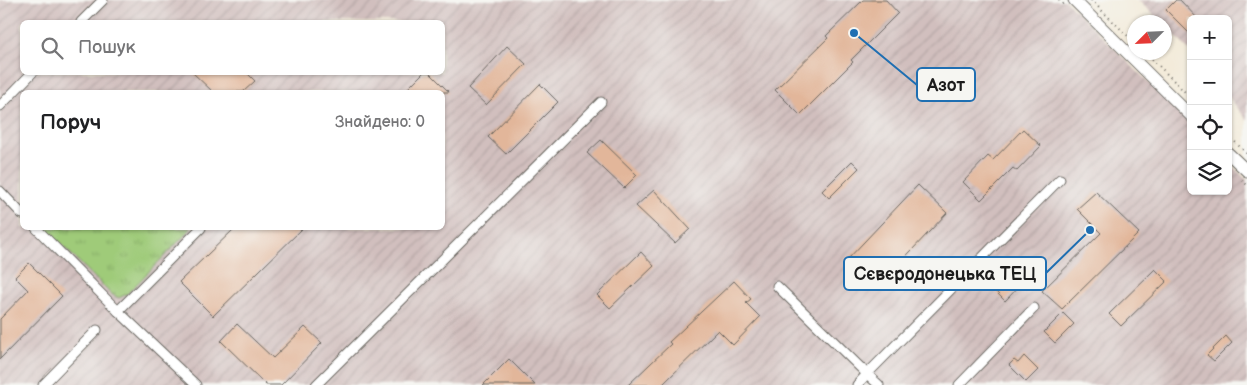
<!DOCTYPE html>
<html lang="uk">
<meta charset="utf-8">
<style>
:root{--surface:#fff;--page:#f2f2f2;--text:#202124;--muted:#757577;--line:#e0e0e0}
body{margin:0;font-family:"Balsamiq Sans",sans-serif;background:var(--page);color:var(--text)}
.controls{position:absolute;right:15px;top:15px;display:grid;overflow:hidden;border-radius:8px;box-shadow:0 1px 4px #0004}
.controls button{width:45px;height:45px;display:grid;place-items:center;padding:0;border:0;border-bottom:1px solid var(--line);background:var(--surface);color:var(--text);font:25px sans-serif}
.compass{position:absolute;left:1127px;top:15px;width:45px;height:45px;border-radius:50%;background:var(--surface);box-shadow:0 1px 4px #0004;rotate:246deg}
.list{margin:0;padding:0;list-style:none}
h2{display:flex;justify-content:space-between;align-items:center;height:65px;margin:0;padding:0 20px;font-size:21px}
h2 small{font-size:16px;font-weight:400;color:var(--muted)}
.icon{flex:none;width:28px;height:28px;fill:none;stroke:currentColor;stroke-width:2;stroke-linecap:round;stroke-linejoin:round}
.map{position:relative;flex:none;width:1247px;height:385px;overflow:hidden}
.search{position:absolute;background:var(--surface);box-shadow:0 1px 4px #0004;left:20px;top:20px;width:425px;height:55px;display:flex;align-items:center;gap:12px;box-sizing:border-box;padding:0 18px;border-radius:8px;color:var(--muted);font-size:19px}
.panel{position:absolute;background:var(--surface);box-shadow:0 1px 4px #0004;left:20px;top:90px;width:425px;height:140px;border-radius:8px}
.map>svg:first-child{display:block}
</style>
<div class="map">
<svg width="1247" height="385" viewBox="0 0 1247 385">
<defs>
<pattern id="industrial-furrows" width="10" height="10" patternUnits="userSpaceOnUse" patternTransform="scale(1.25)"><rect width="10" height="10" fill="#d1bfbe"/><path d="M-1 1l2-2M0 10L10 0M9 11l2-2" fill="none" stroke="#b3a4a3"/></pattern>
<pattern id="grass-tufts" width="24" height="20" patternUnits="userSpaceOnUse" patternTransform="scale(1.25)"><rect width="24" height="20" fill="#9fcb79"/><path d="M3 7l-1-3M5 7V3M7 7l1-3M15 17l-1-3M17 17v-4M19 17l1-3" fill="none" stroke="#88ae68"/></pattern>
</defs>
<rect width="100%" height="100%" fill="#f6f6f2"/>
<filter id="ink" filterUnits="userSpaceOnUse"><feTurbulence type="fractalNoise" baseFrequency=".02" numOctaves="2"/><feDisplacementMap in="SourceGraphic" scale="10" xChannelSelector="R" yChannelSelector="G"/><feConvolveMatrix kernelMatrix="1 2 1 2 8 2 1 2 1" color-interpolation-filters="sRGB"/></filter>
<filter id="wash" filterUnits="userSpaceOnUse"><feTurbulence type="fractalNoise" baseFrequency=".0096" numOctaves="4" result="noise"/><feDisplacementMap in="SourceGraphic" scale="20" xChannelSelector="R" yChannelSelector="G"/><feGaussianBlur stdDeviation="1.12" result="paint"/><feColorMatrix in="noise" values="0 0 0 0 0 0 0 0 0 0 0 0 0 0 0 0 0 1.4 0 .05"/><feComposite in="paint" operator="in"/></filter>
<g filter="url(#wash)">
<rect width="100%" height="100%" fill="#f3ebda"/>
<g fill="url(#industrial-furrows)" fill-rule="evenodd">
<path d="M0,0H1065L1191,124V191H1228V162L1247,180V385H0ZM22,22H442V72H22ZM22,92H442V228H22Z"/>
<polygon points="1138,0 1247,0 1247,120 1228,96 1228,19 1191,19 1191,52 1165,26 1164,22 1161,22"/>
</g>
<polygon fill="url(#grass-tufts)" stroke="#5e744a" points="50,228 192,228 127,294 119,298 111,294 47,230"/>
<g id="blocks">
<g fill="#e2b69a">
<polygon points="863,0 886,0 898,13 851,60 853,62 800,115 775,90 828,38 826,36"/>
<polygon points="1176,0 1180,0 1198,19 1191,19 1191,35 1166,10"/>
<polygon points="507,46 526,64 486,105 468,88"/>
<polygon points="192,72 246,72 255,81 243,92 213,92"/>
<polygon points="424,72 429,72 449,92 404,92"/>
<polygon points="540,84 558,102 506,154 488,137"/>
<polygon points="1023,129 1041,146 1017,171 1013,168 981,200 963,182 988,156 993,160"/>
<polygon points="601,140 637,175 624,188 587,153"/>
<polygon points="852,161 859,168 829,198 822,191"/>
<polygon points="918,185 947,213 875,289 846,261"/>
<polygon points="654,190 690,229 675,243 636,206"/>
<polygon points="1096,192 1139,233 1062,309 1042,291 1101,233 1077,209"/>
<polygon points="235,228 303,228 213,316 179,282"/>
<polygon points="641,252 654,266 610,308 597,295"/>
<polygon points="29,263 62,296 0,359 0,319 28,290 15,277"/>
<polygon points="1024,263 1033,272 1005,301 996,292"/>
<polygon points="1155,269 1167,281 1121,326 1109,314"/>
<polygon points="734,281 751,299 746,303 760,317 733,345 718,330 662,385 628,385 671,344 669,342"/>
<polygon points="1063,313 1074,324 1055,343 1044,332"/>
<polygon points="237,324 273,358 305,327 322,343 281,385 266,385 221,341"/>
<polygon points="1226,336 1232,343 1214,361 1207,355"/>
<polygon points="1024,356 1038,370 1026,382 1009,365 1014,360 1018,363"/>
<polygon points="509,359 535,385 483,385"/>
</g>
</g>
</g>
<g filter="url(#ink)">
<use href="#blocks" fill-opacity="0" stroke="#67645e" stroke-width="1"/>
<g fill="none" stroke-linecap="round" stroke-linejoin="round">
<g stroke="#67645e" stroke-width="11">
<g id="minor">
<polyline points="81,22 103,0"/>
<polyline points="0,106 33,72"/>
<polyline points="0,191 22,214"/>
<polyline points="36,228 118,311 196,385"/>
<polyline points="777,286 867,374 857,385"/>
<polyline points="118,311 201,228"/>
<polyline points="43,385 97,330"/>
<polyline points="316,385 601,102"/>
<polyline points="879,385 867,374 1060,179"/>
<polyline points="959,385 1034,308"/>
</g>
</g>
<g stroke="#67645e" stroke-width="13">
<g id="major">
<polyline points="1074,0 1191,116"/>
<polyline points="1228,153 1247,171"/>
</g>
</g>
<g stroke="#67645e" stroke-width="2" stroke-dasharray="1 4" stroke-linecap="butt">
<polyline points="1059,0 1066,7"/>
<polyline points="1091,0 1134,42"/>
<polyline points="1145,52 1191,98"/>
<polyline points="1228,135 1247,154"/>
<polyline points="1242,180 1247,185"/>
</g>
<use href="#minor" stroke="#fff" stroke-width="9"/>
<use href="#major" stroke="#fff" stroke-width="11"/>
</g>
</g>
<path fill="none" stroke="#1f6fb2" stroke-width="2" d="M854 33L917 85M1090 230L1046 273"/>
<g fill="#1f6fb2" stroke="#f6f6f2" stroke-width="2">
<circle cx="854" cy="33" r="5"/>
<circle cx="1090" cy="230" r="5"/>
</g>
<g fill="#f6f6f2" stroke="#1f6fb2" stroke-width="2">
<rect x="917" y="68" width="58" height="33" rx="5"/>
<rect x="844" y="257" width="202" height="33" rx="5"/>
</g>
<g font-size="18" text-anchor="middle" font-weight="bold" fill="#1c1c1c">
<text x="946" y="91">Азот</text>
<text x="945" y="280">Сєвєродонецька ТЕЦ</text>
</g>
</svg>
<div class="controls">
<button>+</button>
<button>−</button>
<button><svg class="icon" aria-label="locate" viewBox="0 0 24 24"><circle cx="12" cy="12" r="6"/><path d="M12 2v4M12 18v4M2 12h4M18 12h4"/></svg></button>
<button><svg class="icon" aria-label="layers" viewBox="0 0 24 24"><path d="M12 4l9 5-9 5-9-5zM3 14l9 5 9-5"/></svg></button>
</div>
<svg class="compass" viewBox="-18 -18 36 36"><path d="M0-13l5 13h-10z" fill="#e53935"/><path d="M0 13l5-13h-10z" fill="#757577"/></svg>
<div class="search"><svg class="icon" aria-label="search" viewBox="0 0 24 24"><circle cx="10" cy="10" r="6"/><path d="M15 15l6 6"/></svg>Пошук</div>
<section class="panel">
<h2>Поруч<small>Знайдено: 0</small></h2>
<ul class="list">
</ul>
</section>
</div>
